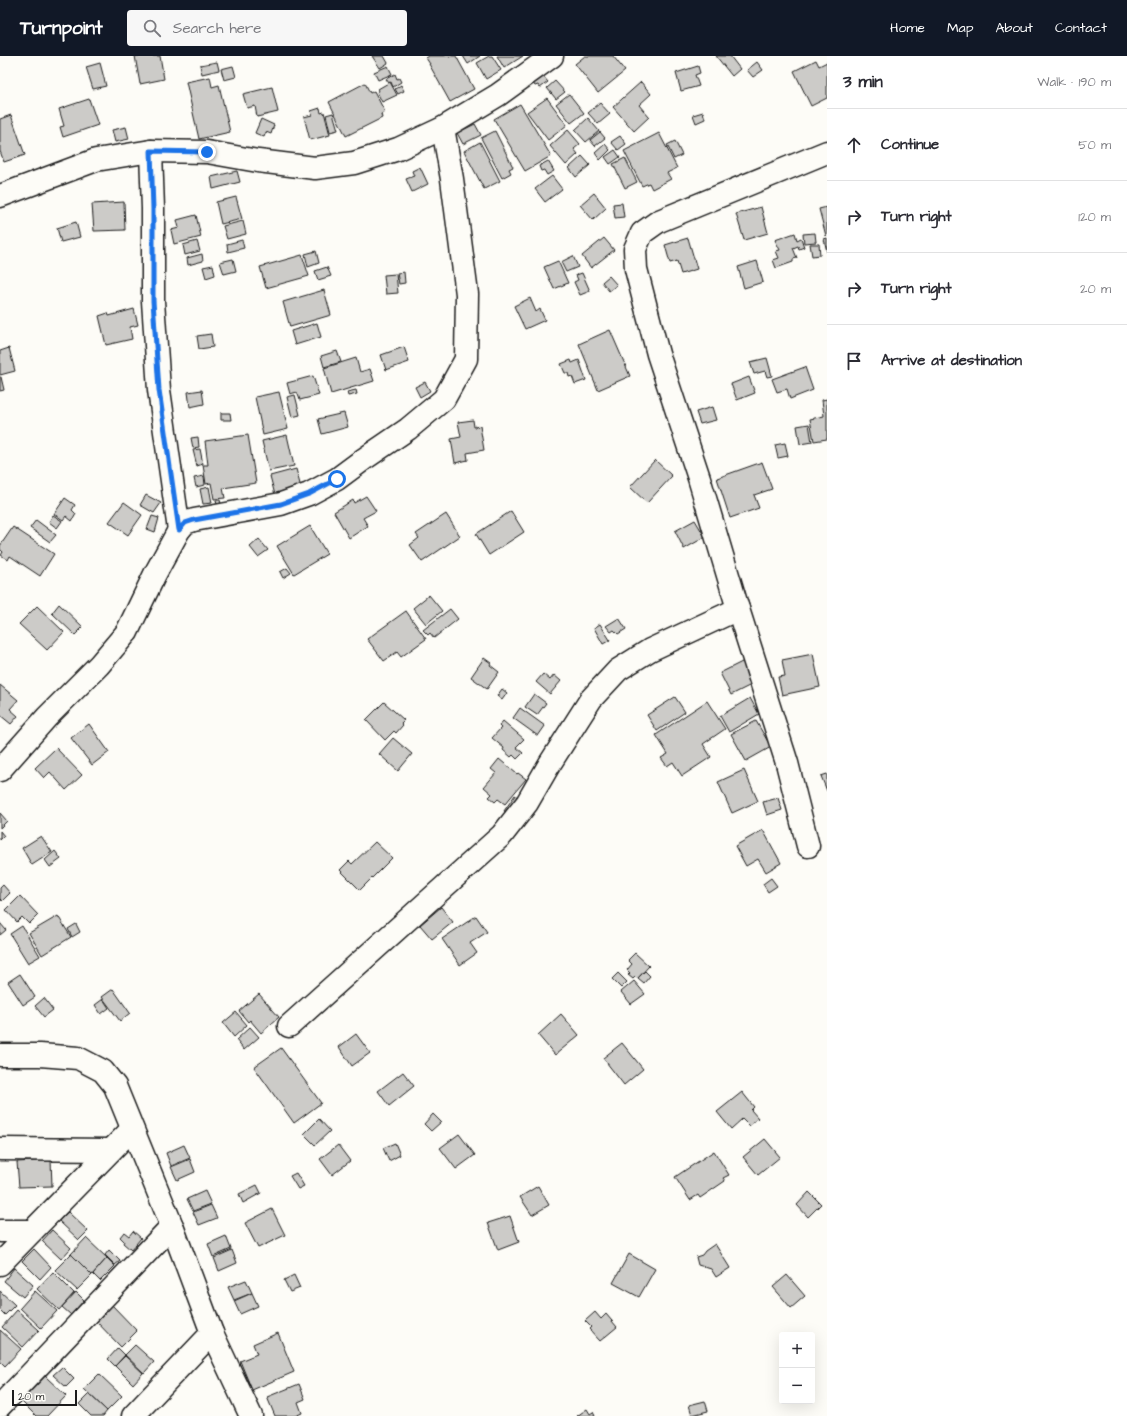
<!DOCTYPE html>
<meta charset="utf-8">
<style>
:root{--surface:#fff;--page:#f7f7f7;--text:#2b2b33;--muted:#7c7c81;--line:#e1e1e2;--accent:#111827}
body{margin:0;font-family:"Architects Daughter",sans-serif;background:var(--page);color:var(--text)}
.controls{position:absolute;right:12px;bottom:12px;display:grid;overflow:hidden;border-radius:4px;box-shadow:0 4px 16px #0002}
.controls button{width:36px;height:36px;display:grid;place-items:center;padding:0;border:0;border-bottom:1px solid var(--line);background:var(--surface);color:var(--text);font:20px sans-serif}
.scale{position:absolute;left:12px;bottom:10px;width:65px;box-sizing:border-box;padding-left:4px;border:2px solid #1c1c1c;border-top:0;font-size:11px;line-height:14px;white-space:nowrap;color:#1c1c1c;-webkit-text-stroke:3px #fdfcf7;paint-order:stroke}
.stop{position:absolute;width:12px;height:12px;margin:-9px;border:3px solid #1a73e8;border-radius:50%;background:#fff}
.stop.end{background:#1a73e8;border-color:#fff;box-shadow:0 1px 4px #0008}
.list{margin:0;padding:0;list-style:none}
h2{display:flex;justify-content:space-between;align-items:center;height:52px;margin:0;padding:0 16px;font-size:17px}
h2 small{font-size:13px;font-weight:400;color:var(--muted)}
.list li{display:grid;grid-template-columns:26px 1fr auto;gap:12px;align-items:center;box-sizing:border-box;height:72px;padding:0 16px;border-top:1px solid var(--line)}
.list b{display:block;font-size:15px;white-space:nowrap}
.list em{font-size:13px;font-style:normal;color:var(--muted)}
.icon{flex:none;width:22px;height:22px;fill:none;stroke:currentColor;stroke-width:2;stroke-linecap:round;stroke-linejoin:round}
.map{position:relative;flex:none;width:827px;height:1360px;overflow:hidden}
header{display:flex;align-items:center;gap:24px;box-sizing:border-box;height:56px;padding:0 20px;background:var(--accent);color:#fff}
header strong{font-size:19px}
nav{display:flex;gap:22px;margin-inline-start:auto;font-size:14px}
.search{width:280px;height:36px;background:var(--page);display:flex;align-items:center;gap:10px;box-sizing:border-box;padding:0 14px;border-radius:4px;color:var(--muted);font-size:15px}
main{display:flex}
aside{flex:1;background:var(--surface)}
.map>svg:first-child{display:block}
</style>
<header>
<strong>Turnpoint</strong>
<div class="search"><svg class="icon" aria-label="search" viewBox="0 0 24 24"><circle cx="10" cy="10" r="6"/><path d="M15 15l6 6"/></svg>Search here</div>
<nav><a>Home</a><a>Map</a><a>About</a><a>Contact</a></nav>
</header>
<main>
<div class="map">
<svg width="827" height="1360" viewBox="0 0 827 1360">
<rect width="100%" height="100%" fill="#fdfcf7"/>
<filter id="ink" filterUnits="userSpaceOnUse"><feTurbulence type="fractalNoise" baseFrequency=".025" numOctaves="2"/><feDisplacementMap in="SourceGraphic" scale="8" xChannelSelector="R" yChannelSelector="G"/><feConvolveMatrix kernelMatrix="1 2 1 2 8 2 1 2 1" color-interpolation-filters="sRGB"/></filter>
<g filter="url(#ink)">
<g fill="#cccbc8" stroke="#1c1c1c">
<polygon points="135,0 160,0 164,23 140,28"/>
<polygon points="372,0 384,0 388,7 380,12"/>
<polygon points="429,0 456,0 474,33 450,46 429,8 430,8 426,2"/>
<polygon points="463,0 480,0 468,8"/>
<polygon points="489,0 492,0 501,14 486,23 477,7"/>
<polygon points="497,0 523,0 504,12"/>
<polygon points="585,0 613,0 625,15 598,37 575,8"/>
<polygon points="716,0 730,0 740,13 732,20"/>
<polygon points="816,4 819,10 827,6 827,42 811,50 794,15"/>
<polygon points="217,6 219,14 202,18 200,9"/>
<polygon points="757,6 763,14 753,21 747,14"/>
<polygon points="100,7 106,30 93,33 86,11"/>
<polygon points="233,10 236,21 224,24 221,13"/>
<polygon points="388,10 392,18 378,24 374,16"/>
<polygon points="698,10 700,17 695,19 699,30 681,35 676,17"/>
<polygon points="395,18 397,23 399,22 401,26 393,31 391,26 389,27 386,23"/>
<polygon points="542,19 548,26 540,32 538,29 535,30 533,27"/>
<polygon points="210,21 212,31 219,29 230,76 199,83 186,26"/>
<polygon points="555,25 565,36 556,43 547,32"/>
<polygon points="390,26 397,39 382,46 377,36 379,35 378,33"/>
<polygon points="641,26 651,38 639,49 649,61 634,75 613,51"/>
<polygon points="365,27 370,37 374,35 385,56 381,58 382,62 346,80 329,46"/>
<polygon points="401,29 404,35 398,38 395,33"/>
<polygon points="272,31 278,56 257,61 255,50 247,52 243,38"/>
<polygon points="569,38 584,57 571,67 556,48"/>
<polygon points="547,42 567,69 548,84 527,56"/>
<polygon points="89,43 98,69 63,81 60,71 64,70 59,53"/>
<polygon points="600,47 610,58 598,68 588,57"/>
<polygon points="520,48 551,100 525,115 494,63"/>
<polygon points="320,52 321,57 324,56 330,79 310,84 304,61 312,59 311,55"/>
<polygon points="703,56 705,63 696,67 693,59"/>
<polygon points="333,57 338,74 330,76 326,59"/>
<polygon points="11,59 25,99 4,106 0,95 0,63"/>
<polygon points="588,62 599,75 586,86 575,74"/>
<polygon points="261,63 274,69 271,78 266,76 264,81 255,77"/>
<polygon points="475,68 481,79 463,88 457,77"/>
<polygon points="126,71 129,83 115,86 112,74"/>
<polygon points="568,74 580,88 574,93 578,98 566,109 550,90"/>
<polygon points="495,75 513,111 509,113 511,117 502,122 481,82"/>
<polygon points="600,76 605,82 595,90 590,84"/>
<polygon points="659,77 677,112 667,117 671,123 652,133 649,127 642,130 624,95"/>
<polygon points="620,80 626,88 618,94 611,86"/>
<polygon points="675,85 682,99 674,103 667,89"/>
<polygon points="480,86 500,125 484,133 464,95"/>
<polygon points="605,88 610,94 600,104 595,97"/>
<polygon points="615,94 620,101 610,108 605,101"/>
<polygon points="582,100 590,109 576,121 569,112"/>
<polygon points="625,102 637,126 625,132 613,108"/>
<polygon points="548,105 554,115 547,119 544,114 541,115 539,110"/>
<polygon points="420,111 428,128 412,136 406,123 414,120 412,115"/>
<polygon points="237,115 240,126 213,133 211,121"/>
<polygon points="552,120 562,133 545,146 535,133"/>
<polygon points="594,137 606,152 593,164 580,149"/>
<polygon points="236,141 242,163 221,168 216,146"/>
<polygon points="124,146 125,174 94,175 92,148"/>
<polygon points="622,147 624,161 615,162 613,148"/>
<polygon points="761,151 768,177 744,184 736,158"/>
<polygon points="827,151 827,179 826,180 819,153"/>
<polygon points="196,159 201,181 174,188 171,174 179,172 177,164"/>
<polygon points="243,165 246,178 227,183 223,170"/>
<polygon points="76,166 80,181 61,186 57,172"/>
<polygon points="795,177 797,184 801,182 804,191 799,193 798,190 793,192 797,202 793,203 793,206 776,212 773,204 779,202 776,195 780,194 775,184"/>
<polygon points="815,177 816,186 804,187 803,178"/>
<polygon points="604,182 614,194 591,212 582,200"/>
<polygon points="688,182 697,213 681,218 677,205 670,207 665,189"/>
<polygon points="827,182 827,196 824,183"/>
<polygon points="242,184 244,192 228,196 227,188"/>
<polygon points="197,185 200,195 185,199 183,189"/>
<polygon points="810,188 819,188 820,199 812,200"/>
<polygon points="316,195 319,207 308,211 305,198"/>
<polygon points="202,198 203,205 188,209 187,202"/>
<polygon points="302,199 309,220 266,232 260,211"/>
<polygon points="573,200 578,211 566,216 561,206"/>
<polygon points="233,203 236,215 224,218 220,206"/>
<polygon points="558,205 568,227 554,233 544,211"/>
<polygon points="757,205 763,226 744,232 738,211"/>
<polygon points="213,209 215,219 206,222 203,211"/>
<polygon points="327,211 331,220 318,224 315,215"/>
<polygon points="404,216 405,227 399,228 397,217"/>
<polygon points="582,217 590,235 580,239 574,226 578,224 576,219"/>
<polygon points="396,218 398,237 386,238 384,219"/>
<polygon points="609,220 617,229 609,235 602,226"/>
<polygon points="324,234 331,259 290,271 283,246"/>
<polygon points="530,242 536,256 540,253 545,264 525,273 514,250"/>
<polygon points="134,253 138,269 130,271 132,283 106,289 99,260 108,257 109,260"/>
<polygon points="317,267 321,281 295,289 291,275"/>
<polygon points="610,274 630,320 598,334 579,288"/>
<polygon points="211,278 213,291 199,293 197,280"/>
<polygon points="404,291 409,306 386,314 381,299"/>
<polygon points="9,292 15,315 0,319 0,295"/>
<polygon points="337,295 341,306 324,311 321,300"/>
<polygon points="356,302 360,316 370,313 374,325 331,338 324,312"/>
<polygon points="767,302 772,320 767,321 765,315 754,318 750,306"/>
<polygon points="571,304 572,307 579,304 586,324 575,328 572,320 569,321 568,317 565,317 561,308"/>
<polygon points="805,311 813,334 790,343 787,333 777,336 772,323"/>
<polygon points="313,320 319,339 300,344 297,336 290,338 287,327"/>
<polygon points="0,321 1,321 4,334 0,335"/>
<polygon points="749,321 755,337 737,344 731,328"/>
<polygon points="425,326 430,335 420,341 415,331"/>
<polygon points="202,334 204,348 190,351 188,336"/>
<polygon points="356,334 357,338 348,340 347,336"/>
<polygon points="279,336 288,373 263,379 255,341"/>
<polygon points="295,339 300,359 292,361 287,341"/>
<polygon points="827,343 827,383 814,385 810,363 824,360 822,344"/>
<polygon points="712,351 716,364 700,368 696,356"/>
<polygon points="221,357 230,357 231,364 221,364"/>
<polygon points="344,357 348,371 322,378 318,363"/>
<polygon points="473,364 474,371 480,370 484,394 467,397 468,404 455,407 451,383 461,381 458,366"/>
<polygon points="809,368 812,386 800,388 797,370"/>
<polygon points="248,379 256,427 223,432 225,442 214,443 211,427 206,428 203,409 208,409 205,385"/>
<polygon points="287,379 294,410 269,415 262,385"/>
<polygon points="198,381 199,391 193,392 191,382"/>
<polygon points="785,387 788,400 778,402 775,389"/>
<polygon points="200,393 203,408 197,410 193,394"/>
<polygon points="655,404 672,420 647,447 630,431"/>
<polygon points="762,406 772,433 754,439 759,452 730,462 717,422"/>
<polygon points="296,413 301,432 275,439 270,420"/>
<polygon points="204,420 205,429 196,431 194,422"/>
<polygon points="209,431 212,447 203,448 200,433"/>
<polygon points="146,439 161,447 154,457 140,449"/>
<polygon points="366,440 376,455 363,462 368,470 349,482 334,456 353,444 354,447"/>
<polygon points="65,442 75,449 72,454 76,458 72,465 66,460 63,464 54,458"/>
<polygon points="216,444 220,444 221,448 217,449"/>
<polygon points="124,446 142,459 128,479 109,466"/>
<polygon points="511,455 524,476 489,499 476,478"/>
<polygon points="446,458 460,480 422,506 410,489 419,482 416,478"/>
<polygon points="53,459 62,465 57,472 49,466"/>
<polygon points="152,460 159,462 155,476 147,473"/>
<polygon points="36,464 56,479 50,486 30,472"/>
<polygon points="695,464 705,481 684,493 675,475"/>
<polygon points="310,470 327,498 294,518 277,490"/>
<polygon points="13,471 54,498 40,520 10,500 8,504 1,499 3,496 0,493 0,490"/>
<polygon points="259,483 268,494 258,501 250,491"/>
<polygon points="287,512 291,517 283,522 280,516"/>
<polygon points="429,539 442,555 426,568 413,552"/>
<polygon points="59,548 83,571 75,579 52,557"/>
<polygon points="37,550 64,576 47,594 19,568"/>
<polygon points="450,553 458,563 434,582 430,577 428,579 423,574"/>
<polygon points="406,555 426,583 401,601 397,596 384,605 367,583"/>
<polygon points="619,562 626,573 618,578 614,574 611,576 606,570"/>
<polygon points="600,568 610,584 603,588 594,572"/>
<polygon points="813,598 820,631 782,639 778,621 785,620 782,604"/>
<polygon points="484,602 491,607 490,609 499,616 487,633 471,621"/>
<polygon points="746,604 757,626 731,639 720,617"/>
<polygon points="543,618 550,624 554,619 561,625 550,638 536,626"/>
<polygon points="0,629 18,644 10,653 18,660 11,668 0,659"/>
<polygon points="502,633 507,637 502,644 497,640"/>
<polygon points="534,638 546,647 537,659 525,651"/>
<polygon points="675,641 685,656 657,675 647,659"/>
<polygon points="750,642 759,658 729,676 720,660"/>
<polygon points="707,645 725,673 703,688 711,701 682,720 673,706 667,710 661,702 668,698 656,679"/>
<polygon points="384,646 404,664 401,667 403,669 396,677 394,675 385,684 366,664"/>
<polygon points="520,652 545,670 538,680 513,662"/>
<polygon points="503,665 524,683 516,691 523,697 517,703 513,699 511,701 503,694 504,692 492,682 501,672 499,670"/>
<polygon points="756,665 771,691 746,705 731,678"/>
<polygon points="89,668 109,696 92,709 71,682"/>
<polygon points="393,682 412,698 398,715 379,698"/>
<polygon points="56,692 82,719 66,734 50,716 44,722 35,712"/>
<polygon points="499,703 517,718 518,717 526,723 505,748 498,743 495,746 489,741 492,738 484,731 496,717 491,713"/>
<polygon points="744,714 758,745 732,757 718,726"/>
<polygon points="827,718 827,735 821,720"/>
<polygon points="515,739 520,743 509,758 504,755"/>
<polygon points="778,742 782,754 767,759 763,746"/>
<polygon points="0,757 7,765 0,772"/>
<polygon points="763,774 781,807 766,816 758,803 746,810 735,790"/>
<polygon points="0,775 4,780 0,784"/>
<polygon points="41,780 52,796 32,809 22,792"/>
<polygon points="375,786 392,802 360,834 340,814 349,805 352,808"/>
<polygon points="55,795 61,803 50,811 45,804"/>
<polygon points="771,822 777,830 768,836 763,828"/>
<polygon points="3,829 10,837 2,845 0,843 0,832"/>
<polygon points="20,840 38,859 29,868 22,861 17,866 6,854"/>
<polygon points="441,851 453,866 432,883 420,869"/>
<polygon points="58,860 71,881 42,899 29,877"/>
<polygon points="476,860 487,876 470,887 477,897 460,909 442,883"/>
<polygon points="0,867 6,874 0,879"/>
<polygon points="76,868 80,876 72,881 68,873"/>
<polygon points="22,870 40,900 28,907 10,878"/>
<polygon points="635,897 649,910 637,923 635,921 633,923 628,919 630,917 627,914 632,908 628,904"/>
<polygon points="645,915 650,920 644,927 638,922"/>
<polygon points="618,917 627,926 621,932 612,923"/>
<polygon points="20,918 35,941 23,949 8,926"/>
<polygon points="634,925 645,938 631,948 621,936"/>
<polygon points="113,933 130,957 120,965 102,941"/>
<polygon points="259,938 279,961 261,977 250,964 248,966 239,955"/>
<polygon points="44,942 53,954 44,961 35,950"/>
<polygon points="103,943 109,952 101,958 95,949"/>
<polygon points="236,956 247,969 234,981 223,967"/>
<polygon points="561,958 579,979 555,999 538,979"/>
<polygon points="250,971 259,981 244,994 236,984"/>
<polygon points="356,978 370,997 352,1010 339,991"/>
<polygon points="622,987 643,1013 624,1029 603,1002"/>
<polygon points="281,992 321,1047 294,1067 254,1011"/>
<polygon points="403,1016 414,1030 389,1050 378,1035"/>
<polygon points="742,1036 754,1051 751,1054 758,1062 749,1070 742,1063 731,1073 717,1056"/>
<polygon points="433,1058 441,1066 431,1075 424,1068"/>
<polygon points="319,1063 330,1075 315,1089 304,1078"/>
<polygon points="459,1078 475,1099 456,1113 440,1092"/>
<polygon points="765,1083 780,1101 758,1119 743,1101"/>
<polygon points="395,1087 400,1099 389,1105 383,1092"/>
<polygon points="184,1089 190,1102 171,1110 166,1097"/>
<polygon points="338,1089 350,1105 332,1119 320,1103"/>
<polygon points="714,1095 729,1119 723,1122 725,1125 700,1142 698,1139 690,1144 675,1121"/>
<polygon points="190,1103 195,1116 177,1124 171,1111"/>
<polygon points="51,1104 52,1130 19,1131 17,1106"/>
<polygon points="296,1117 304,1130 298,1133 290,1120"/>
<polygon points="257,1129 261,1137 243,1147 239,1138"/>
<polygon points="538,1130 549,1149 532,1159 520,1141"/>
<polygon points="205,1135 211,1148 193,1155 187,1143"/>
<polygon points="809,1136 821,1148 808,1161 797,1149"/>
<polygon points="211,1149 217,1162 199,1169 193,1156"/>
<polygon points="272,1153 285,1179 258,1192 245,1167"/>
<polygon points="68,1156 88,1175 79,1184 59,1165"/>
<polygon points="510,1160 519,1186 498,1194 488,1167"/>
<polygon points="52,1174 71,1192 61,1203 42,1185"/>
<polygon points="133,1175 141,1182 131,1194 123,1187 124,1185 120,1181 124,1176 129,1180"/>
<polygon points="226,1180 231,1193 213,1201 208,1188"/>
<polygon points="86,1182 107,1202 92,1219 71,1198"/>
<polygon points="715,1188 730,1212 716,1221 711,1213 698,1209 696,1201 702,1199 705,1195"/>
<polygon points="34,1193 51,1211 40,1223 22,1205"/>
<polygon points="109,1194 120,1205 115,1209 105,1199"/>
<polygon points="232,1194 237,1207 219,1215 214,1202"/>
<polygon points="71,1198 92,1219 77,1234 55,1214"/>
<polygon points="629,1198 655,1213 639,1241 613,1227"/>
<polygon points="107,1202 115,1210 100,1225 93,1218"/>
<polygon points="14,1212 33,1229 23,1241 4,1225"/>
<polygon points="53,1216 74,1237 59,1254 37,1233"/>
<polygon points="294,1219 300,1232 290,1236 284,1224"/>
<polygon points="787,1219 805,1240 791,1252 773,1231"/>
<polygon points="246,1224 252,1237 234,1244 228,1231"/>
<polygon points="0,1235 15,1249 5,1259 0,1254"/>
<polygon points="35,1235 57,1255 41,1272 20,1252"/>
<polygon points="76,1236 84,1244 71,1259 62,1251"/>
<polygon points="252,1237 258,1250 240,1258 234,1245"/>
<polygon points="110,1247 137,1275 121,1291 94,1263"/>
<polygon points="17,1254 39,1274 23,1291 2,1271"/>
<polygon points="595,1256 601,1263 606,1258 617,1271 600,1285 589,1273 591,1271 585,1265"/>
<polygon points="0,1274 21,1293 5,1310 0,1305"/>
<polygon points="278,1277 294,1316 252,1334 240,1305 257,1298 253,1288"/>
<polygon points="135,1289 154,1306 144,1317 125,1299"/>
<polygon points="118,1292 125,1299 115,1310 108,1303"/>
<polygon points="125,1300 143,1317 133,1328 115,1310"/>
<polygon points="62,1311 74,1323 66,1331 53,1319"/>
<polygon points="99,1318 122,1340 107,1355 84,1333"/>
<polygon points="45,1320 66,1340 47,1360 36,1360 21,1345"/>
<polygon points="299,1328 305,1343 298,1346 302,1357 295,1360 275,1360 267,1341"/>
<polygon points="89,1338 107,1355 103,1360 91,1360 79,1348"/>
<polygon points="705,1345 708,1355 692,1359 689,1349"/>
<polygon points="587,1353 590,1358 593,1356 595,1360 577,1360"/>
</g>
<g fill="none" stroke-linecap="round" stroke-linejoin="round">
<g stroke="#1c1c1c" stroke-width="25">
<g id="minor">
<polyline points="151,95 153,153 153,245 159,334 179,474"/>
<polyline points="0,140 96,104 151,95 207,96 258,105 315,112 354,107 398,93 443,72 498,39 552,0"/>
<polyline points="0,714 47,661 99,609 127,576 155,518 179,474 185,467 194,464 281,448 309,438 337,423 364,403 408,373 444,343 466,303 467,238 452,123 443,72"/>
<polyline points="808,790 787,707 738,553 699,422 658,298 636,213 635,193 642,177 659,165 827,96"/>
<polyline points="289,970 502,779 527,747 549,709 591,643 618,614 650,594 738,553"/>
<polyline points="0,999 40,999 78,1002 103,1015 115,1030 172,1170 212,1277 133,1360"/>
<polyline points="0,1093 111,1094"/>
<polyline points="0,1175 32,1175"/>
<polyline points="0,1208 132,1073"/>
<polyline points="212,1277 251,1360"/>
<polyline points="0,1350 172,1170"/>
</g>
</g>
<use href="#minor" stroke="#fdfcf7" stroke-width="22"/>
</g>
</g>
<g fill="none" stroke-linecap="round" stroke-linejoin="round" filter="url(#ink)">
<polyline stroke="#1a73e8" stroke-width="5" points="207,96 151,95 153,153 153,245 159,334 179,474 185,467 194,464 281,448 309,438 337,423"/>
</g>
</svg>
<div class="controls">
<button>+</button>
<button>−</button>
</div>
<div class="scale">20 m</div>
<div class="stop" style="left:337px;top:423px"></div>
<div class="stop end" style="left:207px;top:96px"></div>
</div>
<aside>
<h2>3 min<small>Walk · 190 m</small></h2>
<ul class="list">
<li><svg class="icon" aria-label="ahead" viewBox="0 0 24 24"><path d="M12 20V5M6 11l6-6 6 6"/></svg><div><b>Continue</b></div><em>50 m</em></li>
<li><svg class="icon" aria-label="right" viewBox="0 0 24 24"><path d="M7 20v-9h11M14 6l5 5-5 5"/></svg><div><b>Turn right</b></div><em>120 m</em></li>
<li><svg class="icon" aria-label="right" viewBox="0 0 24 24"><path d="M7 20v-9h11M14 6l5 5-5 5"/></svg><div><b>Turn right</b></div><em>20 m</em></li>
<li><svg class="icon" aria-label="arrive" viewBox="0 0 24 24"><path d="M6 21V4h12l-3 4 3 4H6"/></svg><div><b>Arrive at destination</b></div></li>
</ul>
</aside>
</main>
